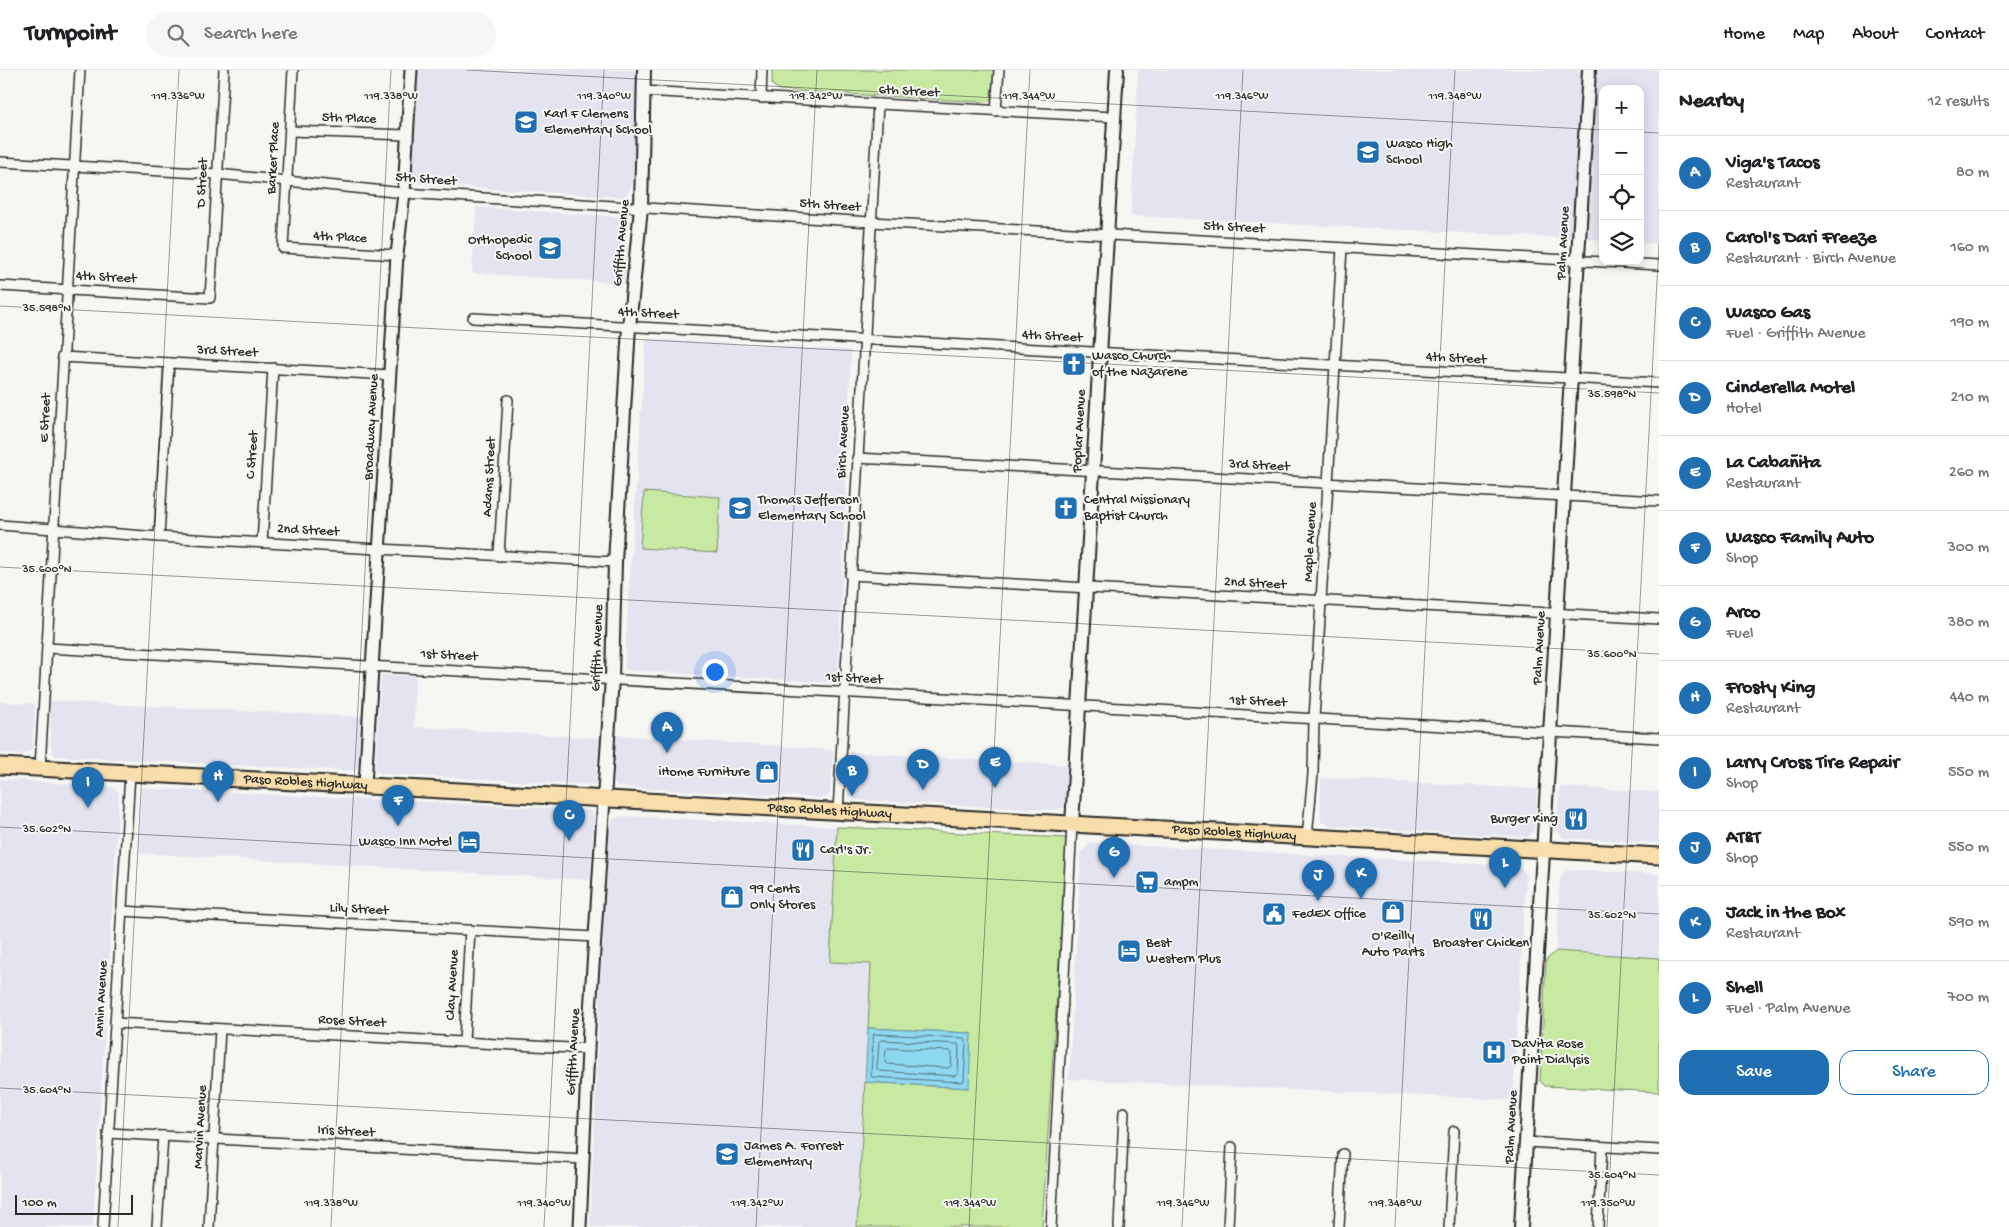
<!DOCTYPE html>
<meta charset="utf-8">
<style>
:root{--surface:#fff;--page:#f6f6f6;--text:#202124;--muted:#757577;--line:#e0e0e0;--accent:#1f6fb2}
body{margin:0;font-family:"Gochi Hand",sans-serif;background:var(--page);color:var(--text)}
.controls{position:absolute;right:15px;top:15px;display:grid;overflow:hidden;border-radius:10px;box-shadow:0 2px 12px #0003}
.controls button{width:45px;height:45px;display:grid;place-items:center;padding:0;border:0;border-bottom:1px solid var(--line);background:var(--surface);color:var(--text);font:25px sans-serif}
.scale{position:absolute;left:15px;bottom:12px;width:118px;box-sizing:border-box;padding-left:5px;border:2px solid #2b2b2b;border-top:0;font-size:14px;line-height:18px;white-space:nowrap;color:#2b2b2b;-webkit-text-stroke:4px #f6f6f2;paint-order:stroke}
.you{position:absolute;left:714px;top:601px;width:18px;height:18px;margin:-12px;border:4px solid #fff;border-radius:50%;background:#1a73e8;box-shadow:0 0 0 8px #1a73e833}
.badge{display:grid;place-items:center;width:32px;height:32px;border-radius:50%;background:var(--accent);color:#fff;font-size:16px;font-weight:700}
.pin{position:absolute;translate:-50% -41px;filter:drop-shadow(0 1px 2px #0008)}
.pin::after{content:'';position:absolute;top:26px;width:18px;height:15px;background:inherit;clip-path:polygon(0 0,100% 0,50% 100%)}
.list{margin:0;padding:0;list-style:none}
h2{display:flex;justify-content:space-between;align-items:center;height:65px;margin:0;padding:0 20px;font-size:21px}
h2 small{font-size:16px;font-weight:400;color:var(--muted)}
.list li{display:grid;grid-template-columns:32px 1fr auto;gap:15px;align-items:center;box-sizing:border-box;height:75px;padding:0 20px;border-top:1px solid var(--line)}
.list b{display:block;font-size:19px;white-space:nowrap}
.list p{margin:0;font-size:16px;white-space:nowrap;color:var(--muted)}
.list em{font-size:16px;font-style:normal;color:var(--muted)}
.actions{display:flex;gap:10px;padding:15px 20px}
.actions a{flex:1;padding:11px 0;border:1px solid var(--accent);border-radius:15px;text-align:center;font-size:18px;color:var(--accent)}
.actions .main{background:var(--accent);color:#fff}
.icon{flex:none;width:28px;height:28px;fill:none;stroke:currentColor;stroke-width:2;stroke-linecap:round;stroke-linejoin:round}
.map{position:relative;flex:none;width:1659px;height:1157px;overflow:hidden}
header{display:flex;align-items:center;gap:30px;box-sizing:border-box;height:70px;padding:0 25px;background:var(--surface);border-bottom:1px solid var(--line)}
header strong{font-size:24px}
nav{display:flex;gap:28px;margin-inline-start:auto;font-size:18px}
.search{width:350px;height:45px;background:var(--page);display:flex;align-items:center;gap:12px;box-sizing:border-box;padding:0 18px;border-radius:28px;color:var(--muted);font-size:19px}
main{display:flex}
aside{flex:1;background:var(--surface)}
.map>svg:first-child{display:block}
</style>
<header>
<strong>Turnpoint</strong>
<div class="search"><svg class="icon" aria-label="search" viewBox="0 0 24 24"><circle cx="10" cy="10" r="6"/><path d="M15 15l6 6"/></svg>Search here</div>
<nav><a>Home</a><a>Map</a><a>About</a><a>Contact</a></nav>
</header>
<main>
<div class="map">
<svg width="1659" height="1157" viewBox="0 0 1659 1157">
<rect width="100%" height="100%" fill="#f6f6f2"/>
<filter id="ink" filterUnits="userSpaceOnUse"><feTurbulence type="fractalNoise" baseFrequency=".02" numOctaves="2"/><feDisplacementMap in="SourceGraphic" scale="10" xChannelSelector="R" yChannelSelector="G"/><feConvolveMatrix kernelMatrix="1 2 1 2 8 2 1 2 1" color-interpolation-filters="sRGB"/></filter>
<g filter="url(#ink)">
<g fill="#e3e4f0">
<polygon points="419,0 639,0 632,114 629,122 626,125 620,127 419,114 414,109 413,104"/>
<polygon points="1138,0 1659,0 1659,174 1640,173 1640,19 1603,19 1603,170 1131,146"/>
<polygon points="476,137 621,147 627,152 624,213 472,203"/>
<polygon points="646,269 851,280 838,609 835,613 627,600 624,596"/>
<polygon points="381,605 415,606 414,657 599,668 596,715 383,704 375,700"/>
<polygon points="50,631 366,647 359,693 354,701 55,686 51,679"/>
<polygon points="0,632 35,634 32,679 21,685 0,683"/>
<polygon points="617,665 834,680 830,723 826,728 618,717 614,713"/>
<polygon points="850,682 1068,695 1066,733 1063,738 1056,740 856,730 849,725 848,720"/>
<polygon points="1321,708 1537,719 1534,761 1528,767 1335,756 1321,752"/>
<polygon points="0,709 113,717 119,723 93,1157 0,1157"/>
<polygon points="1560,717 1659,722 1659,773 1564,768 1556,759"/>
<polygon points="141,718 587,740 592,742 594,747 590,810 139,783"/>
<polygon points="622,746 837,757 830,892 871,894 857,1157 590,1157 602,881 610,757 613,749"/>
<polygon points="1091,773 1516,796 1523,800 1526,807 1513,1030 1069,1009 1081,783"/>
<polygon points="1571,800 1659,804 1659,888 1556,881 1560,808 1564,802"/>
</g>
<g fill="#c8e9a2" stroke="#7a8a66">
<polygon points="772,0 994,0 992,27 989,31 983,32 780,20 772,15"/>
<polygon points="644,422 720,427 717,483 640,478"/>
<polygon points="837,757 1067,768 1042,1157 857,1157 865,1012 968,1018 971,963 868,958 871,894 830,892"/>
<polygon points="1556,881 1659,888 1659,1022 1545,1016 1540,1011 1546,890"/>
</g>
<polygon fill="#8fd8f1" stroke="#6793a2" points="868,958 971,963 969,1018 865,1012"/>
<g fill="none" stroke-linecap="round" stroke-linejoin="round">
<g stroke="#53707a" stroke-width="1">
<polygon points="874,964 965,968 966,971 964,1011 961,1012 872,1007 871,1005"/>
<polygon points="881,970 958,974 959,977 958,1004 955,1006 879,1001 877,999 879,972"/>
<polygon points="888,978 950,981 952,983 951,996 948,998 887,994 885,992 886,980"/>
</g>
<g stroke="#2b2b2b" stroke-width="12">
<g id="minor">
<polyline points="293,0 283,178 397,185"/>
<polyline points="643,21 1114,47"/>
<polyline points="761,28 762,0"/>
<polyline points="996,41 999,0"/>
<polyline points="290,61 407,65"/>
<polyline points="0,92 218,104 404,123 871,152 1659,195"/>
<polyline points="0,216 210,228 224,0"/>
<polyline points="473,248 1659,313"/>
<polyline points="62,287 390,305"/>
<polyline points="857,388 1659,431"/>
<polyline points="0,455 159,467 615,492"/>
<polyline points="159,467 169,293"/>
<polyline points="262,473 273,298"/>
<polyline points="499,486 508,330"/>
<polyline points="850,505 1659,549"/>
<polyline points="47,578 1659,668"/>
<polyline points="40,698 80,0"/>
<polyline points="838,742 878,34"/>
<polyline points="1307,767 1313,704 1314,649 1342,178"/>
<polyline points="121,841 595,867"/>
<polyline points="115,953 589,979"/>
<polyline points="464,972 470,860"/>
<polyline points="108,1063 583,1089"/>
<polyline points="1526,1072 1659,1080"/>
<polyline points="103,1157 130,703"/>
<polyline points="157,1157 163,1066"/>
<polyline points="209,1157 220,959"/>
<polyline points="1051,1157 1072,754"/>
<polyline points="1119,1157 1124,1042"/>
<polyline points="1228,1157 1232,1077"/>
<polyline points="1339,1157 1343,1084"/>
<polyline points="1449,1157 1454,1061"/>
<polyline points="1598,1157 1602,1077"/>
</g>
</g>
<g stroke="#2b2b2b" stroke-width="15">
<g id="tertiary">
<polyline points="365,715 397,185 404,123 411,0"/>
<polyline points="580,1157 589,957 604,729"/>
</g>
</g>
<g stroke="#2b2b2b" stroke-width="16">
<g id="secondary">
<polyline points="604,729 612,608 615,492 629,257 641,138 644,0"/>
<polyline points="1072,754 1117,0"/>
<polyline points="1521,1157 1589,0"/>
</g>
</g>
<g stroke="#2b2b2b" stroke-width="19">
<g id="trunk">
<path id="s1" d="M0,696L1659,786"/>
</g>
</g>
<use href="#minor" stroke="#f6f6f2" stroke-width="9"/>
<use href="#tertiary" stroke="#f6f6f2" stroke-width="11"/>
<use href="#secondary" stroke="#f6f6f2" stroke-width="12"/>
<use href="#trunk" stroke="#f8deab" stroke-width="15"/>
</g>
</g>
<path fill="none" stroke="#2b2b2b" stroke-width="1" stroke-opacity="0.45" d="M466,0L1603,60M1640,62L1659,63M0,236L1659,323M0,497L1659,584M0,757L1659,844M0,1018L1659,1105M118,1157L179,0M331,1157L391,0M544,1157L604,0M756,1157L817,0M969,1157L1030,0M1182,1157L1243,0M1395,1157L1455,0M1607,1157L1659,173"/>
<defs>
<g id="school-square" transform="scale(1.25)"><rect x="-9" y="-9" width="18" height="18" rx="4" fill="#1f6fb2" stroke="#f6f6f2"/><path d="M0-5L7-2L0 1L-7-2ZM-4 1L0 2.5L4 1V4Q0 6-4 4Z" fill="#fff"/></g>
<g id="church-square" transform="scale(1.25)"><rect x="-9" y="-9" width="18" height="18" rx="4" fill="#1f6fb2" stroke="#f6f6f2"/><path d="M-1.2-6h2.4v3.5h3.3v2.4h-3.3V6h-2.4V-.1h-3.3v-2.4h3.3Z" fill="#fff"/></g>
<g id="shop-square" transform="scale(1.25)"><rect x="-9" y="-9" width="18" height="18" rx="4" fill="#1f6fb2" stroke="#f6f6f2"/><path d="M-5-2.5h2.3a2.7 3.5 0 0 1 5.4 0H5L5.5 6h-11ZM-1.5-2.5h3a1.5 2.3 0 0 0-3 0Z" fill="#fff"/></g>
<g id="restaurant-square" transform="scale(1.25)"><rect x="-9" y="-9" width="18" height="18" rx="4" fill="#1f6fb2" stroke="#f6f6f2"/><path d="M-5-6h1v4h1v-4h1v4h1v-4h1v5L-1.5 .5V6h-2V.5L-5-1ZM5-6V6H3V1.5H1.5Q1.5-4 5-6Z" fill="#fff"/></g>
<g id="hotel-square" transform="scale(1.25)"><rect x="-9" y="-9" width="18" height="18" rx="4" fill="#1f6fb2" stroke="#f6f6f2"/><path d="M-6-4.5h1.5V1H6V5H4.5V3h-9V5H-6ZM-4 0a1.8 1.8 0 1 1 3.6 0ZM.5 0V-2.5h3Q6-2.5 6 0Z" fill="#fff"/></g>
<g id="supermarket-square" transform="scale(1.25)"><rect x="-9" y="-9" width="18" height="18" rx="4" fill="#1f6fb2" stroke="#f6f6f2"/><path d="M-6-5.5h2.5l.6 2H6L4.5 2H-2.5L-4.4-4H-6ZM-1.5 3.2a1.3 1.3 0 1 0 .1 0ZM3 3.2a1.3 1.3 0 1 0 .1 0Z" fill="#fff"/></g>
<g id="civic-square" transform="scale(1.25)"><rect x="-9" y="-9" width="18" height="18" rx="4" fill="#1f6fb2" stroke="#f6f6f2"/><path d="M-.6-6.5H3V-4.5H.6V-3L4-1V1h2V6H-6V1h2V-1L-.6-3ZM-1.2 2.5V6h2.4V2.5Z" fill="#fff"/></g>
<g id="hospital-square" transform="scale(1.25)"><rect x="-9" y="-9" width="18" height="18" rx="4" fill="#1f6fb2" stroke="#f6f6f2"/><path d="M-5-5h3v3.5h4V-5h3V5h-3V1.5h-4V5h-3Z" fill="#fff"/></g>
</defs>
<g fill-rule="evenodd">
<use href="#school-square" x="526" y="52"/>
<use href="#school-square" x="1368" y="82"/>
<use href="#school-square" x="550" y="178"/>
<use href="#church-square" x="1074" y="294"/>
<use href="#school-square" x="740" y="438"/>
<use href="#church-square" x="1066" y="438"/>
<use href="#shop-square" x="767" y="702"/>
<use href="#restaurant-square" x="1576" y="749"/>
<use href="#hotel-square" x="469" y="772"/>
<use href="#restaurant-square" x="803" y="780"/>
<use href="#supermarket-square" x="1147" y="812"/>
<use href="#shop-square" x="732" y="827"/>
<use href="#shop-square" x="1393" y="842"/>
<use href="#civic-square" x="1274" y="844"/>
<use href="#restaurant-square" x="1481" y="849"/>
<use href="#hotel-square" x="1129" y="881"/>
<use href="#hospital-square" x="1494" y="982"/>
<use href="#school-square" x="727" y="1084"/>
</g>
<g text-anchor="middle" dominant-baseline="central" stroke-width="4" stroke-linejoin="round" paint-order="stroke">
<g font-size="14" fill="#2b2b2b" stroke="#f6f6f2">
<text transform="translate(909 22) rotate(3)">6th Street</text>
<text transform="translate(349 49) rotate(2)">5th Place</text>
<text transform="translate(274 88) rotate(-87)">Barker Place</text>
<text transform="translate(426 110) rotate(4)">5th Street</text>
<text transform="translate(203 113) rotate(-87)">D Street</text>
<text transform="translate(830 136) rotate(4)">5th Street</text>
<text transform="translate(1234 158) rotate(3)">5th Street</text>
<text transform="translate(340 168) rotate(3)">4th Place</text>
<text transform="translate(622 173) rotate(-85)">Griffith Avenue</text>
<text transform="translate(1564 173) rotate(-87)">Palm Avenue</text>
<text transform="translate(106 208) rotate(3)">4th Street</text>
<text transform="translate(648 244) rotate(3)">4th Street</text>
<text transform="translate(1052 267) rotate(3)">4th Street</text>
<text transform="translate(227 282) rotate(3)">3rd Street</text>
<text transform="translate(1456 289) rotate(3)">4th Street</text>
<text transform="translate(46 348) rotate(-87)">E Street</text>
<text transform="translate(372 357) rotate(-87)">Broadway Avenue</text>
<text transform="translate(1080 361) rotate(-87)">Poplar Avenue</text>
<text transform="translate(844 372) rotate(-87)">Birch Avenue</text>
<text transform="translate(253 385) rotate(-86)">C Street</text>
<text transform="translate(1259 396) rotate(3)">3rd Street</text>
<text transform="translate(490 407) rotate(-87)">Adams Street</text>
<text transform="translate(308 461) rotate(3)">2nd Street</text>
<text transform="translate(1311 472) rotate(-87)">Maple Avenue</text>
<text transform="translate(1255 514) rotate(3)">2nd Street</text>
<text transform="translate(598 578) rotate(-88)">Griffith Avenue</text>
<text transform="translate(1540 578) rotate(-87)">Palm Avenue</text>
<text transform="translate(449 586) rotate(3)">1st Street</text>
<text transform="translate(854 609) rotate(3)">1st Street</text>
<text transform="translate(1258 632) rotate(3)">1st Street</text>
<text stroke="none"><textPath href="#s1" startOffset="306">Paso Robles Highway</textPath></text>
<text stroke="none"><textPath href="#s1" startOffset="831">Paso Robles Highway</textPath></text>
<text stroke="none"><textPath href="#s1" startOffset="1236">Paso Robles Highway</textPath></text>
<text transform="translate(359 840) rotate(3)">Lily Street</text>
<text transform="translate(453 915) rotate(-87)">Clay Avenue</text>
<text transform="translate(102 929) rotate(-87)">Annin Avenue</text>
<text transform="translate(352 952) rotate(3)">Rose Street</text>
<text transform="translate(574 982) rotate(-87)">Griffith Avenue</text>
<text transform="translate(201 1057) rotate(-87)">Marvin Avenue</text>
<text transform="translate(1512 1057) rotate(-87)">Palm Avenue</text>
<text transform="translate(346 1062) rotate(3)">Iris Street</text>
</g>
<g font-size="14" fill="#2b2b2b" stroke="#f6f6f2" text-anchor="start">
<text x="544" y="44">Karl F Clemens<tspan x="544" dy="16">Elementary School</tspan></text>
<text x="1386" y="74">Wasco High<tspan x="1386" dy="16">School</tspan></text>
<text x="532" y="170" text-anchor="end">Orthopedic<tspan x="532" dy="16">School</tspan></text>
<text x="1092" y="286">Wasco Church<tspan x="1092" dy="16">of the Nazarene</tspan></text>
<text x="758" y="430">Thomas Jefferson<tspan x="758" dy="16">Elementary School</tspan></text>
<text x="1084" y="430">Central Missionary<tspan x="1084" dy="16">Baptist Church</tspan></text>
<text x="750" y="702" text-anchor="end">iHome Furniture</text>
<text x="1558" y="749" text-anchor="end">Burger King</text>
<text x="452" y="772" text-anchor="end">Wasco Inn Motel</text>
<text x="820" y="780">Carl's Jr.</text>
<text x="1164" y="812">ampm</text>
<text x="750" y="819">99 Cents<tspan x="750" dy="16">Only Stores</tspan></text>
<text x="1292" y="844">FedEx Office</text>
<text x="1393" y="866" text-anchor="middle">O'Reilly<tspan x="1393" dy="16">Auto Parts</tspan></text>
<text x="1146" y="873">Best<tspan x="1146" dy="16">Western Plus</tspan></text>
<text x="1481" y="873" text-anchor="middle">Broaster Chicken</text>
<text x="1512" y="974">DaVita Rose<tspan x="1512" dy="16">Point Dialysis</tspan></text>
<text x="744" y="1076">James A. Forrest<tspan x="744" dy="16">Elementary</tspan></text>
</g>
</g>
<g font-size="12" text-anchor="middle" fill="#2b2b2b" stroke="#f6f6f2" stroke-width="4" stroke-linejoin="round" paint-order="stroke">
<text x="391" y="29">119.338°W</text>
<text x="604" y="29">119.340°W</text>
<text x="1029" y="29">119.344°W</text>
<text x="1242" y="29">119.346°W</text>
<text x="178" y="29">119.336°W</text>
<text x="816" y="29">119.342°W</text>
<text x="1455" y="29">119.348°W</text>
<text x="47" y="241">35.598°N</text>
<text x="1612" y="327">35.598°N</text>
<text x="47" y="502">35.600°N</text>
<text x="1612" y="587">35.600°N</text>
<text x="47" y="762">35.602°N</text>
<text x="1612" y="848">35.602°N</text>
<text x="47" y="1023">35.604°N</text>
<text x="1612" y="1108">35.604°N</text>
<text x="331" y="1136">119.338°W</text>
<text x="544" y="1136">119.340°W</text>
<text x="757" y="1136">119.342°W</text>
<text x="970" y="1136">119.344°W</text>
<text x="1183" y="1136">119.346°W</text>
<text x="1395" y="1136">119.348°W</text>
<text x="1608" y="1136">119.350°W</text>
</g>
</svg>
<div class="controls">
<button>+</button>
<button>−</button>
<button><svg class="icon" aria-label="locate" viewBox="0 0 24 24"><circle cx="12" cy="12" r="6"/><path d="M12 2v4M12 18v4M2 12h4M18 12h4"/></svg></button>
<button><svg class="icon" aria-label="layers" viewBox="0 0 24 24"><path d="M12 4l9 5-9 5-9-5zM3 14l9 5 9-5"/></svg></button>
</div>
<div class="scale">100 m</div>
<div class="you"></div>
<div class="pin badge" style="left:667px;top:683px">A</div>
<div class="pin badge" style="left:852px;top:726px">B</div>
<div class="pin badge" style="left:569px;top:771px">C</div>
<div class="pin badge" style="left:923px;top:720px">D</div>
<div class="pin badge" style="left:995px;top:718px">E</div>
<div class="pin badge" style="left:398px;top:756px">F</div>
<div class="pin badge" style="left:1114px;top:808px">G</div>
<div class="pin badge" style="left:218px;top:732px">H</div>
<div class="pin badge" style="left:88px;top:738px">I</div>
<div class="pin badge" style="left:1318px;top:831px">J</div>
<div class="pin badge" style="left:1361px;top:829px">K</div>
<div class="pin badge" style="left:1505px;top:818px">L</div>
</div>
<aside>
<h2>Nearby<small>12 results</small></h2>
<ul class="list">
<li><span class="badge">A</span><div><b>Viga's Tacos</b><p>Restaurant</p></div><em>80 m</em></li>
<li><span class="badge">B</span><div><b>Carol's Dari Freeze</b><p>Restaurant · Birch Avenue</p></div><em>160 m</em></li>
<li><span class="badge">C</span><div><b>Wasco Gas</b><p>Fuel · Griffith Avenue</p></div><em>190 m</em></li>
<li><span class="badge">D</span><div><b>Cinderella Motel</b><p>Hotel</p></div><em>210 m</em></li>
<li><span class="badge">E</span><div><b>La Cabañita</b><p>Restaurant</p></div><em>260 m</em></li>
<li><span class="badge">F</span><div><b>Wasco Family Auto</b><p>Shop</p></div><em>300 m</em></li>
<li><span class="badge">G</span><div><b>Arco</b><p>Fuel</p></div><em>380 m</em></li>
<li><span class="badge">H</span><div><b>Frosty King</b><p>Restaurant</p></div><em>440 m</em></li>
<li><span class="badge">I</span><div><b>Larry Cross Tire Repair</b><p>Shop</p></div><em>550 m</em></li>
<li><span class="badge">J</span><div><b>AT&amp;T</b><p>Shop</p></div><em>550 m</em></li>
<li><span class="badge">K</span><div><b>Jack in the Box</b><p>Restaurant</p></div><em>590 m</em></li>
<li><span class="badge">L</span><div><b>Shell</b><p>Fuel · Palm Avenue</p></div><em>700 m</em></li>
</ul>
<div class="actions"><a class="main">Save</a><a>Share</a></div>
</aside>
</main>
